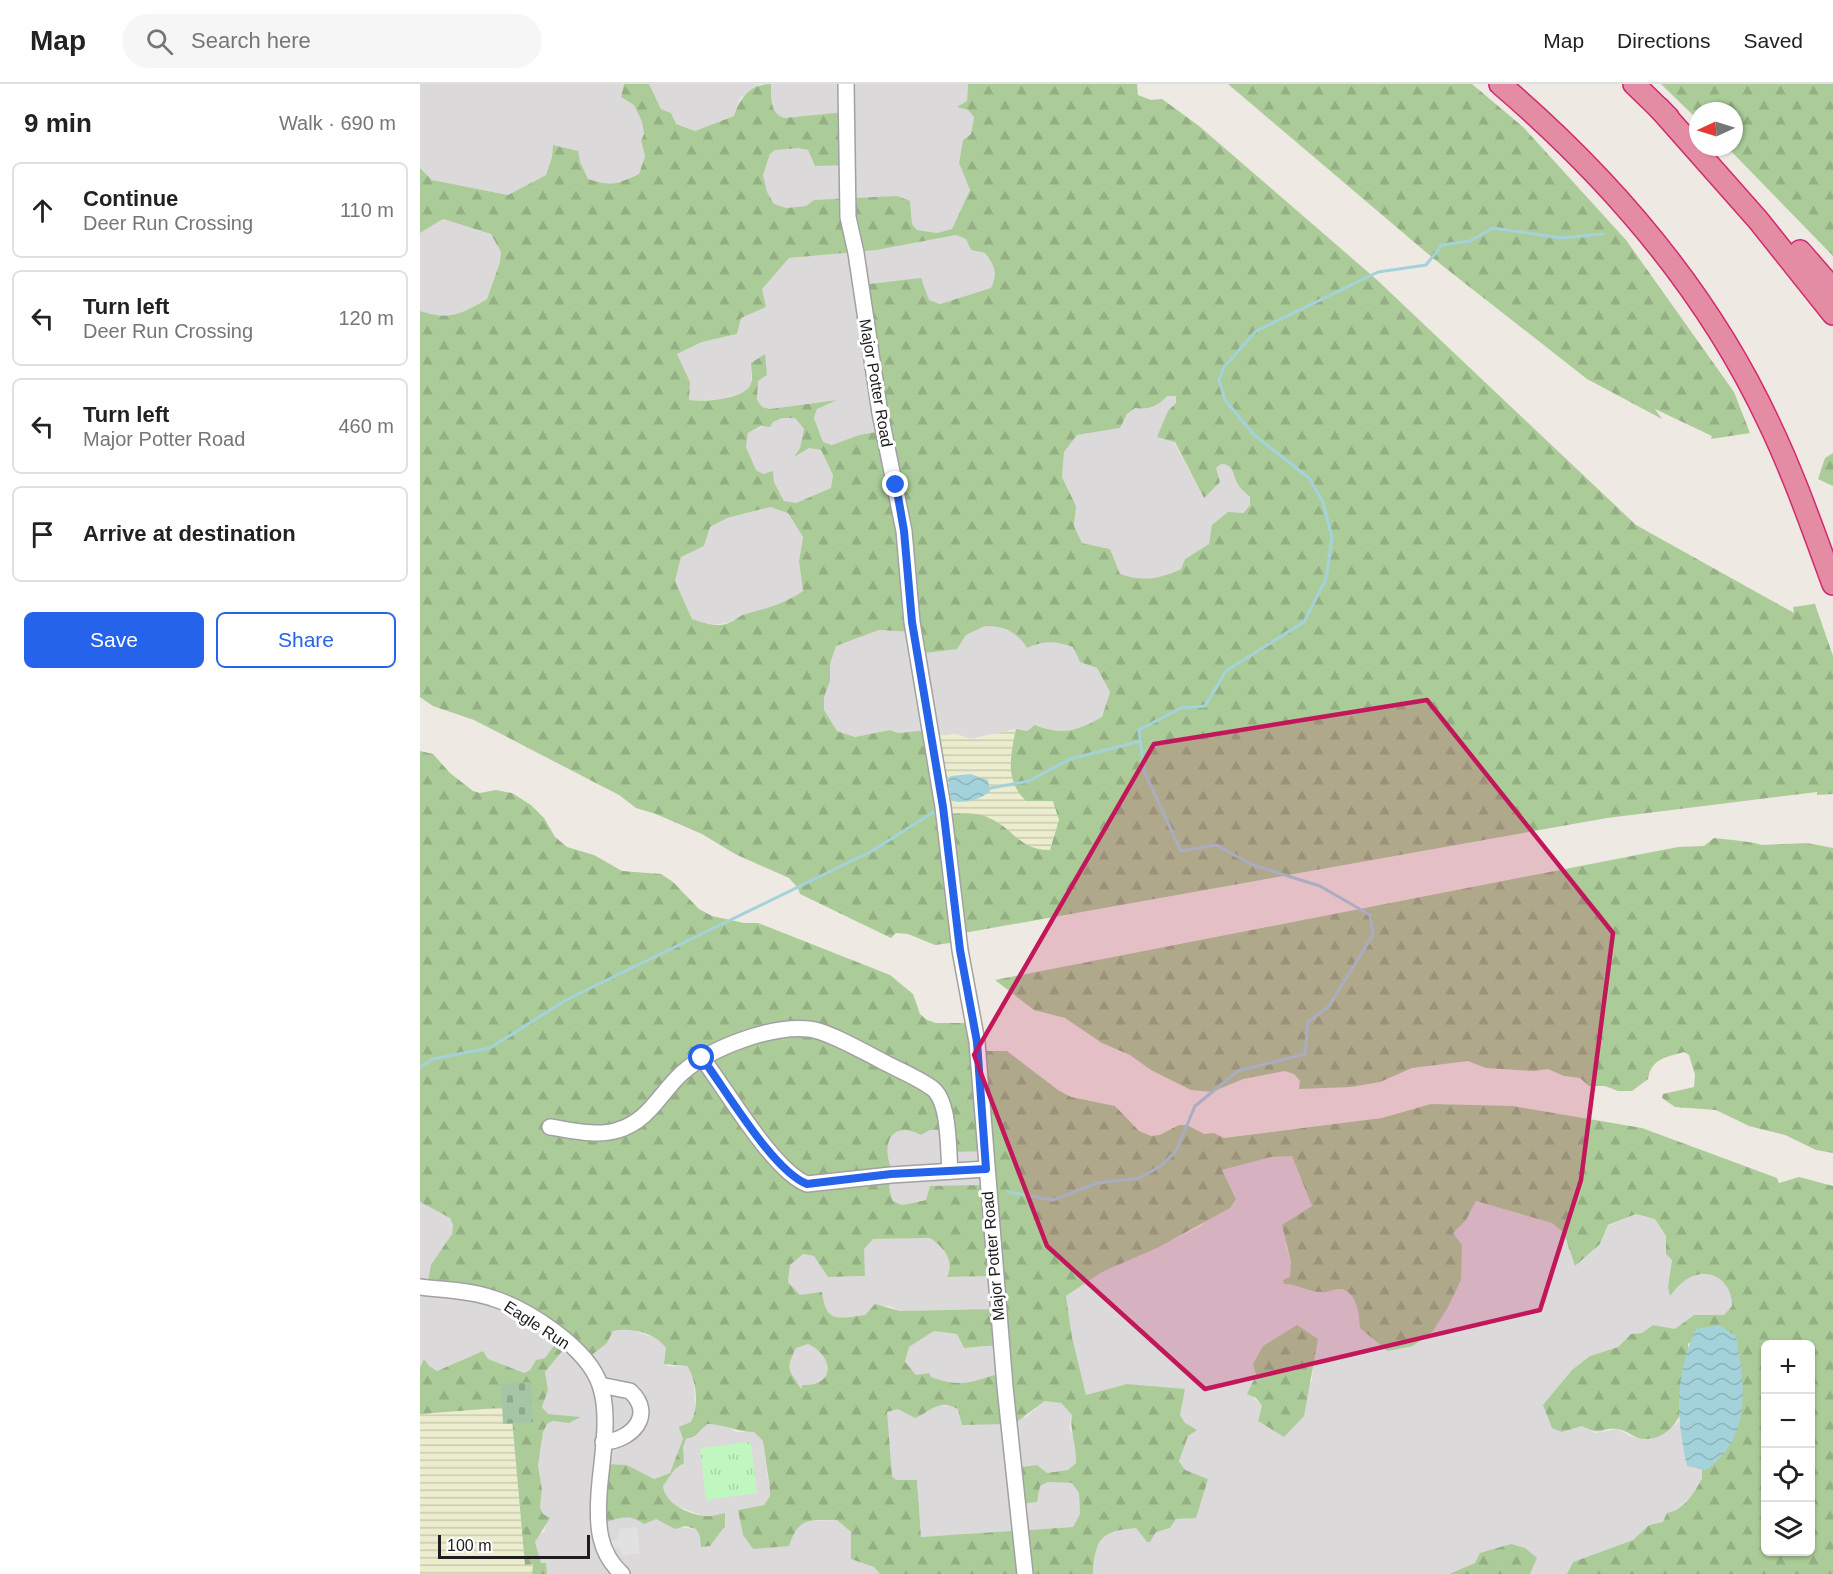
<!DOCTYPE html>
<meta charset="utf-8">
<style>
:root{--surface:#fff;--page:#f6f6f6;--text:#222;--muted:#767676;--line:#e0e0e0;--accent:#2563eb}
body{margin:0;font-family:Helvetica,sans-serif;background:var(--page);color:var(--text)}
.controls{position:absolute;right:18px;bottom:18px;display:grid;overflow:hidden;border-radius:9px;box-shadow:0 2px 4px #0004}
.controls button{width:54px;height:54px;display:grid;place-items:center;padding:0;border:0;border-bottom:2px solid var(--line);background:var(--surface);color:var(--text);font:30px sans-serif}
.compass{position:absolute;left:1269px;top:18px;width:54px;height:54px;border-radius:50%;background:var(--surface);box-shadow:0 2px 4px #0004;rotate:266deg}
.scale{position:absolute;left:18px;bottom:15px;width:152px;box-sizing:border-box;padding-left:6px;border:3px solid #1d1d1d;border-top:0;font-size:16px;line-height:21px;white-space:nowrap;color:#1d1d1d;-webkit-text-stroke:4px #fff;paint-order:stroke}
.stop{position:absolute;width:18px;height:18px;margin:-14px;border:4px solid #2563eb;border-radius:50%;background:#fff}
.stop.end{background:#2563eb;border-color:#fff;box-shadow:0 2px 6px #0008}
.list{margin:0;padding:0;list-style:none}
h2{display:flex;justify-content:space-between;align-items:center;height:78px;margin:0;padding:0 24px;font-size:26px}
h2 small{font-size:20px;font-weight:400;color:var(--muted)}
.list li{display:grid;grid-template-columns:39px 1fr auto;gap:18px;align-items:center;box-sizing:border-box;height:96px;margin:0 12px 12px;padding:0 12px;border:2px solid var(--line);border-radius:9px}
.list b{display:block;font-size:22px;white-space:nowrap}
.list p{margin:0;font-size:20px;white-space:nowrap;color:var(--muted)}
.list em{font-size:20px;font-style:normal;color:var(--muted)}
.actions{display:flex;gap:12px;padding:18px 24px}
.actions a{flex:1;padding:14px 0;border:2px solid var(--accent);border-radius:9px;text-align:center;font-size:21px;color:var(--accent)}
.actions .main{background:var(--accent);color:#fff}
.icon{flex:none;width:33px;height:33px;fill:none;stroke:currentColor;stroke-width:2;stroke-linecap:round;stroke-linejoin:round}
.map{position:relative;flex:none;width:1413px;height:1490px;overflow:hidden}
header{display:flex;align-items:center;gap:36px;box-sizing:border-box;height:84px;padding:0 30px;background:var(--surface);border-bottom:2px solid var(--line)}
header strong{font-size:28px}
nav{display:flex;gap:33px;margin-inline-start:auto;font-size:21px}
.search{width:420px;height:54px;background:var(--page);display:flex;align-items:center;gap:15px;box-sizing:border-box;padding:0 21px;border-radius:33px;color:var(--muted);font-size:22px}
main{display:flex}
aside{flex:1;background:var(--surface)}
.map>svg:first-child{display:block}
</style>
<header>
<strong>Map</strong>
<div class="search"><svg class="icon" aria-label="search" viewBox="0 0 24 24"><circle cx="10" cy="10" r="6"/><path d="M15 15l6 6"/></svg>Search here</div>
<nav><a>Map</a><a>Directions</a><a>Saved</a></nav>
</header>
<main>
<aside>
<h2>9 min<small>Walk · 690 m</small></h2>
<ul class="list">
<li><svg class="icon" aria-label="ahead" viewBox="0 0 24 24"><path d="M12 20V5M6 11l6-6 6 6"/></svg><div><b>Continue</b><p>Deer Run Crossing</p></div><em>110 m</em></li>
<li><svg class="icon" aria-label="left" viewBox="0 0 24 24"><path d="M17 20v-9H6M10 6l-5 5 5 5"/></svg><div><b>Turn left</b><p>Deer Run Crossing</p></div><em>120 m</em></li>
<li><svg class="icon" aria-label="left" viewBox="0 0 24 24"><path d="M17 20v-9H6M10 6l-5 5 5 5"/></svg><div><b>Turn left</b><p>Major Potter Road</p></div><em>460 m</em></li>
<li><svg class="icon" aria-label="arrive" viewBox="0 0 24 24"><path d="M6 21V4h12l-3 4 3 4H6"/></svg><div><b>Arrive at destination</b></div></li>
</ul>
<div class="actions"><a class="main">Save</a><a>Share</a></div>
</aside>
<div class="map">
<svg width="1413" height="1490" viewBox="0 0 1413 1490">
<defs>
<pattern id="farmland-rules" width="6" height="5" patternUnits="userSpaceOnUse" patternTransform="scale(1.5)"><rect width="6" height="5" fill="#ececce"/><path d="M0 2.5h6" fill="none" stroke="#cacab0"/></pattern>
<pattern id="forest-firs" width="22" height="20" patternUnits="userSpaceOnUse" patternTransform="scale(1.5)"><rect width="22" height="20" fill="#abcc98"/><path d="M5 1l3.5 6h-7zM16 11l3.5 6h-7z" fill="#93af83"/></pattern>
<pattern id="cemetery-stones" width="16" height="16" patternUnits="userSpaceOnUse" patternTransform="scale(1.5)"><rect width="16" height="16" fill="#a4c6a7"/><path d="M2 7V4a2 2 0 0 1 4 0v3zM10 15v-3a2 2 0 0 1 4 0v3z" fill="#8daa8f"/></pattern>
<pattern id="park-tufts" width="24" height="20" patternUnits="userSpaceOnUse" patternTransform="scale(1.5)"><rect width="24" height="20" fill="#c0f7c0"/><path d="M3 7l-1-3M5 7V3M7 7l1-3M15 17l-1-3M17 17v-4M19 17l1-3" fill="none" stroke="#a5d3a5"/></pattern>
<pattern id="water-waves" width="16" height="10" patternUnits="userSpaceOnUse" patternTransform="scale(1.5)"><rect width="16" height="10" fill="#a4d2da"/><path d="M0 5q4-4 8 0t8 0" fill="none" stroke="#8db4bb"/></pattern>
</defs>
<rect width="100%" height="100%" fill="#eee9e2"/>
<g fill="#dbd9da" fill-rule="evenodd">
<polygon points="0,0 204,0 201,13 214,21 222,38 224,50 221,57 225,72 219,90 188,102 168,95 149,66 133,62 132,73 126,91 88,111 12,96 0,84"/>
<polygon points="229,0 340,0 320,14 314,32 275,47 255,40 251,29 241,25"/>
<polygon points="351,0 548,0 547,17 538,23 548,26 554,33 551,50 543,56 539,78 550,106 532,145 517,149 497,146 492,140 490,117 394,116 386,122 365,124 354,120 347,109 343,91 350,70 355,66 378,63 388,66 393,74 425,81 358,32 353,26"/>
<polygon points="23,135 71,150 81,168 80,178 67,215 37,231 19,233 0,227 0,149"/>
<polygon points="536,151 546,155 551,166 565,169 575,182 575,195 571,204 520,220 509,216 462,347 439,351 412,361 403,358 394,334 397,325 416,316 350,325 342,323 337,317 338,297 331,279 331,299 325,308 302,315 269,317 270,299 257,270 282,258 317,250 321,234 346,223 341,205 369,174 457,166"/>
<polygon points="747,312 756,312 754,358 784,414 796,384 801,380 807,381 814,386 818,400 830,413 830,421 789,460 765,475 761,485 744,493 717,496 700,490 690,465 662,459 654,442 656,422 642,393 644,368 657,351 700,344 707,330 715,324"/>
<polygon points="362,334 375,334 384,345 380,364 375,371 389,364 401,366 413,391 411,404 376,419 364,417 354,398 353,387 343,390 336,386 326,363 328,349"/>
<polygon points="350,423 368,429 383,453 379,477 383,507 364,520 342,528 325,530 309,539 290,541 272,535 255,497 261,473 284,462 290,443 307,434"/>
<polygon points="565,542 576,542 598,550 607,564 619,558 638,558 653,563 660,578 677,584 690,608 682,633 659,646 633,648 616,641 607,647 596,645 550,655 536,650 515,652 509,646 478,649 470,646 435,653 417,647 412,641 404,626 404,613 410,597 410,580 416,562 459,546 494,548 537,565 546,551"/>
<polygon points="510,1046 524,1046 563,1067 565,1101 482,1121 473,1117 469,1106 470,1096 474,1091 468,1079 467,1057 471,1050 478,1047 493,1047 501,1051"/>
<path d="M872,1072L892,1122L865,1159L871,1178L870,1193L877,1200L900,1208L920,1205L929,1209L938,1221L940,1244L993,1262L1010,1249L1032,1149L1046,1136L1056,1117L1132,1139L1144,1149L1155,1182L1180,1160L1188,1142L1216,1130L1235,1135L1246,1152V1170L1252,1176L1248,1203L1251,1211L1266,1195L1278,1190L1296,1191L1306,1199L1313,1211L1312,1222L1304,1231H1274L1255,1246L1233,1241L1222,1249L1211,1250L1198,1263L1170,1272L1142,1348L1162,1342L1175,1349L1197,1345L1212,1353L1229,1355L1246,1349L1259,1337L1283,1383L1282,1394L1276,1408L1253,1429H1248L1243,1438L1229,1441L1213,1456L1153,1478L1147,1490H1110L1116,1474L1055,1479L1029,1490H673L675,1466L680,1454L697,1446L716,1444L727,1458L736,1447L750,1444L756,1435L776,1434L764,1386L759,1376L768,1351L760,1331L762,1321L666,1311L652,1253L646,1212L682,1188L778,1144L816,1114L802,1086L851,1073ZM894,1268L892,1297L841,1331L842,1322L828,1308L836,1290Z"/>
<polygon points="0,1118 30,1134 33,1141 32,1150 15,1178 66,1213 140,1253 125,1274 116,1276 110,1286 104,1289 94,1287 68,1275 63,1267 17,1287 9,1282 0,1284"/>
<polygon points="510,1154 519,1160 530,1175 532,1183 528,1193 573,1192 576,1225 480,1227 469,1222 458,1222 445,1231 417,1234 379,1211 368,1198 370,1181 383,1170 394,1172 410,1193 445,1192 443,1165 453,1155"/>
<polygon points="206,1244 241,1256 246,1264 247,1282 267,1282 274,1291 275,1330 250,1389 234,1395 207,1381 204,1432 236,1435 252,1442 276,1445 290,1462 305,1442 304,1429 286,1433 254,1421 244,1411 243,1402 255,1385 264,1379 262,1363 266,1355 275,1352 286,1340 304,1340 316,1348 334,1348 343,1357 350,1412 344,1421 318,1426 323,1451 327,1456 369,1462 377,1442 387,1437 417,1436 431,1448 431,1475 454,1483 460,1490 127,1490 126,1480 121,1480 115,1458 119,1450 124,1448 126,1440 120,1423 122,1406 118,1381 123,1348 127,1340 133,1337 149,1339 160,1333 128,1330 122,1323 128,1306 125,1288 149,1259 187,1259 193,1247"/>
<polygon points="514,1247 537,1250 544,1264 580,1261 582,1289 561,1297 532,1301 511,1293 496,1291 485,1279 489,1263"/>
<polygon points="388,1260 400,1265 407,1276 407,1288 402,1299 396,1302 382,1301 381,1306 369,1290 368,1280 376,1263"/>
<polygon points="625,1317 641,1319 652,1331 649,1343 657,1361 656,1379 648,1386 627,1389 621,1387 616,1418 620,1402 628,1398 652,1399 659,1409 660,1430 653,1443 501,1453 497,1396 476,1396 472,1392 466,1328 478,1325 500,1331 503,1327 515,1322 532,1322 538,1325 606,1333"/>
</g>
<g fill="url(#farmland-rules)" fill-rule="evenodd">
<path d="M596,645L590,674L606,717H633L639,736L630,766H612L571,735L522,731L515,652L536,650L551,655ZM537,689L555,690L562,700L556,709L529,713L526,705L530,703V694Z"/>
<polygon points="91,1322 105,1480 113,1480 112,1490 0,1490 0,1330"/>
</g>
<g fill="url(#forest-firs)" fill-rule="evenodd">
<path d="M204,0H229L241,25L251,29L256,40L275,47L314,32C320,14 330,0 351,0C352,13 349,29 364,34L426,28V81L395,82L388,66L378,64L355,66L350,70L343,91L347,108L354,120L366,124L386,122L394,116L477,112L490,117L492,140L497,146L517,149L532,145L550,106L539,79L543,56L551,50L554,33L548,26L537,23L547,17L548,0H717L718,11L731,16L742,15L779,42L956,195L1216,441L1374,529L1373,523L1395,520L1413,572V710L1397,711V708L1187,734L538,850L537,858L515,861L488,850L476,849L471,854L380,810L378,804L369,794L315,770L282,750L236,730L216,724L199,711L54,636L13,622L0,613V227C31,237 40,230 67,215L80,178L81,168L71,150L23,135L0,149V84L12,96L88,111L126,91L132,73L133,61L158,67L160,78L168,95C192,103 196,100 219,90L225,72L221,57L224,50L222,38L214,21L201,13ZM536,151L546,155L551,166L565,169C575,182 578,189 571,204L520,220L509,216L501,194L441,201L462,347L439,351L412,361L403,358L394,334L397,325L417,316L350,325L342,323L337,316L338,297L347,291L345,270L331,279C331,285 333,294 331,299C326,316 283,318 269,316L270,298L257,270L282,258L317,250L321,234L346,223L342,205L369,174L457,166ZM747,312H756V319L748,327L737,353L755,358L784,414L800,398L796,384L801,380C816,381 812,392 819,402C822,406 826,409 830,413V421L823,429L808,428L792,441L789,460L765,475L761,485C740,495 723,498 700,490L690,465L662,459L654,442L656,422L642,393L644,368L657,351L700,344L707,330L715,324C729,326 738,322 747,312ZM362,334H375L384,345L380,364L374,373L389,364L401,366L413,391L411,404L376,419L364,417L354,398L353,387L343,390L336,386L326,363L328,349L341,342L350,343L353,338ZM350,423L368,429L383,453L379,477L383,507C362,521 350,523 326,530C320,531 315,537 309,539C297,544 284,539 272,535L255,497L261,473L284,462L290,443L307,434ZM565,542C585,542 597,548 607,564C623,556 636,557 653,563L660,578L677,584L690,608L682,633C657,647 643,652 615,641L607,647L596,645C590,672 585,697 606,717H633L639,736L630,766C598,766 595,745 569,734C554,727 538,730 522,730L509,646L478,649L470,646L435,653L417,647L404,626V613L410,597V580L416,562L459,546L493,548L497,570L537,565L546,551Z"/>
<polygon points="808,0 1052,0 1103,43 1206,156 1314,308 1330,349 1291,355 1292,352 1235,325 1242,335 1167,295 1014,175"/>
<polygon points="1241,0 1413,0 1413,172 1307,63 1314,63 1314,27 1278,27 1278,36"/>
<polygon points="1413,369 1413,402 1398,395 1405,374"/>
<path d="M0,667L13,670L30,689L53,707L60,709L76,706L92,709L111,721L124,734L135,753L147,763L174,771L202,787L241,790L253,798L279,825L292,832L324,839H338L470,891L493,910L500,930L507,936L516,939H553L557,967H587L638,1006L651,1013L695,1022L719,1047L731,1052L740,1051L759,1041H767L784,1050L794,1049L804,1054L962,1034L1011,1020L1092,1022L1222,1044L1357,1094L1359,1099L1379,1093L1413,1102V1490H1147L1153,1478L1213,1456L1229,1441L1243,1438L1247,1429C1263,1427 1276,1407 1282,1394L1280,1252L1268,1260C1271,1291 1269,1353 1227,1355C1215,1356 1208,1346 1197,1345C1180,1343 1183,1353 1162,1342L1142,1348L1132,1344L1123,1321L1152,1286L1170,1272L1198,1263L1211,1250L1222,1249L1233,1241L1255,1245L1274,1231H1304L1312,1222C1313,1198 1290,1181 1267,1195C1261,1199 1255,1206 1250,1212L1248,1203L1252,1176L1246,1170V1152L1235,1135L1216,1130L1188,1141L1180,1160L1155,1182L1144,1149L1132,1139L1056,1117L1046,1136L1033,1149L1042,1161L1041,1196L1028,1223L1013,1247L993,1262L968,1267L940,1244C939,1231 938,1208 920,1205C914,1205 907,1209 901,1208C888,1208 878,1200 864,1200L863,1196L870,1193L871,1178L862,1141L892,1122L872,1072L851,1073L802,1086L816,1115L810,1124L739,1163L682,1188L646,1212L652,1253L666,1311L707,1300L765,1305L760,1331L765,1339L777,1346L768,1352L759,1377L765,1386L788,1395L776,1434L756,1435L750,1444L736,1448L730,1458H727L716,1444C680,1447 675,1455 673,1490H460L454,1483L431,1475V1448L417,1436C388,1436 379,1433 369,1462L333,1465L323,1451L318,1426L344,1421L350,1412L349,1398L343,1357L334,1348C316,1348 305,1340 287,1340L275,1352L266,1355L263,1363L264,1379L255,1385L243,1402C245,1420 268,1430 285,1432C291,1433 299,1430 305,1429V1442L290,1462L281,1463L280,1452L276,1445L265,1442L255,1445L236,1435L224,1440C209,1429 199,1434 183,1439L185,1380L207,1381L234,1395L250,1389L263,1355L259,1343L271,1338C279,1323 277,1296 267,1282L244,1280L246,1264C236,1249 209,1243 193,1247L187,1259L168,1274L149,1259L125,1288L128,1306L122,1323L128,1330L161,1333L149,1339L133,1337L127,1340L123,1348L118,1381L122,1406L120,1423L123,1430L130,1434L115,1458L121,1479H126L127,1490H112L113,1480L105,1481L91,1323L0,1330V1284L4,1275L9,1282L17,1287L63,1267L68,1275L104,1289L110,1286L116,1276L125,1274L140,1253L102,1226L7,1203L11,1181L32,1150L33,1141L30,1134L0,1118ZM510,1046H524L536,1068L563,1067L565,1101L510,1102L506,1116L482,1121L473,1117C469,1107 467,1099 474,1091C461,1067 466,1034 501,1051ZM510,1154C524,1163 535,1177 527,1193L573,1192L576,1225L480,1227L455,1220L445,1231C418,1234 406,1240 402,1208L380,1211L368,1198L370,1181L383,1170L394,1172L408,1193L445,1192L444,1165L453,1155ZM514,1247L537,1250L544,1264L579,1261L582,1289C551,1297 544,1305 511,1293L509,1289L496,1291L485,1278L489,1263ZM388,1260C415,1272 415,1303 382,1301L381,1305C370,1285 364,1288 376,1264ZM1346,1260H1390V1468H1346ZM625,1317L641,1319L652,1331C649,1345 657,1361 656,1379L648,1386L627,1389L617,1381L593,1384L597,1420L617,1418L620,1402L628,1398L652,1399L659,1409L660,1430L653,1443L501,1453L497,1396H476L472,1392L467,1328L478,1325L495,1334C510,1328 518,1314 538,1325L542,1341L586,1340L588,1344Z"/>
<path d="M1294,754C1301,755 1337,758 1341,761L1387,759L1413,764V1069L1396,1066L1365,1051L1329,1042L1296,1026L1255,1023L1242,1014L1243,1010L1274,1003L1275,991L1269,971L1264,968C1246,973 1231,975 1228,995L1212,1007H1198L1185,1002H1169L1160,994L1144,992L1128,985L1114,987L1066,984L1048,977L992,984L960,998L931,1003L879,1005L880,997L874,990L865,987L823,995L792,1008L771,1006L731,986L710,971L682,959L645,934L614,926L575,896L1258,763L1284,762Z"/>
<polygon points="877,1241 898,1255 884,1332 864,1353 838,1337 842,1322 836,1314 827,1310 836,1291 833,1280 843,1262"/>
<polygon points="1091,1460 1105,1464 1117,1474 1110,1490 1029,1490 1055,1479 1060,1469"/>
</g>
<polygon fill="url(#cemetery-stones)" points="110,1298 113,1338 83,1340 81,1300"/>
<polygon fill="url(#park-tufts)" points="331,1358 337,1409 286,1416 280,1364"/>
<polygon fill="#e1e1e1" points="217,1443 220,1469 202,1472 200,1464 193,1465 189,1456 199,1455 199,1445"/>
<g fill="url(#water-waves)">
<path d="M550,690L568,696L570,707C562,715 542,721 531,716L528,695L531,692Z"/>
<path d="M1299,1241L1316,1252C1325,1302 1332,1353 1286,1386L1267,1382C1256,1332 1254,1293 1276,1245Z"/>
</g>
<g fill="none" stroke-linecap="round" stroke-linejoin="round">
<g stroke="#a4d2da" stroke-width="3">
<polyline points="566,705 609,697 650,675 721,657"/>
<polyline points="0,983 13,975 70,964 146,916 452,767 517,726"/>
<polyline points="588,1108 633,1116 678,1099 720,1094 742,1081 756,1067 775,1022 818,987 885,970 888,938 909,922 953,851 950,831 900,802 833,781 796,761 761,767 724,687 719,646 761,624 785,622 806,587 884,538 906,495 912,453 903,418 889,394 834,351 805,316 799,296 804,283 836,247 958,188 1006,181 1022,161 1050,157 1073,144 1141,154 1183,150"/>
</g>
<g stroke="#a1a1a1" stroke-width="18">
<g id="minor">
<polyline points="426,0 428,133 436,169 460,329 484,447 492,538 523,723 540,866 557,958 585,1303 605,1490"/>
<path d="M282,974C306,1005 353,1087 387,1100L471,1091L566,1085"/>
<path d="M130,1043C151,1046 177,1053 198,1046C229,1037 240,1009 262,989C290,964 351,941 389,945C408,947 442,967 460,976C476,985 497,993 512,1004C530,1017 528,1066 530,1087"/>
<path d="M0,1203C24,1206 49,1206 72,1214C108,1225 168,1264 180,1301C191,1333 181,1377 179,1410C177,1441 178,1468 202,1490"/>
<path d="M180,1301L210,1307C236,1331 211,1357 183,1358"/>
</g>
</g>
<g stroke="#d22970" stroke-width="24">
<g id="highway">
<path d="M1080,0C1191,95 1287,206 1349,339C1374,391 1393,446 1413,500"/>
<polyline points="1214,0 1248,33"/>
<polyline points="1239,24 1338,136 1413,230"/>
<polyline points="1380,167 1413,205"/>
</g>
</g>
<use href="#minor" stroke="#fff" stroke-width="15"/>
<use href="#highway" stroke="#e38ca3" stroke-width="21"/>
</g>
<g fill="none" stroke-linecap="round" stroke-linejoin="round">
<path stroke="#2563eb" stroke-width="8" d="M282,974C306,1006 353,1087 387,1100L471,1090L566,1085L557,958L540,866L523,723L492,538L484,447L476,401"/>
</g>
<path fill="#c2185b" fill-opacity="0.2" stroke="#c2185b" stroke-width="4.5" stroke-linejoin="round" d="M1007,616L1193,849L1161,1096L1120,1226L785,1305L627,1162L554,971L734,660Z"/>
<g text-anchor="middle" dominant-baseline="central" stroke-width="6" stroke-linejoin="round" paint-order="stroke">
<g font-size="16" fill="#1d1d1d" stroke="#fff">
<text transform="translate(456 299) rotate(80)">Major Potter Road</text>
<text transform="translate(573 1172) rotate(-95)">Major Potter Road</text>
<text transform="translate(117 1241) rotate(33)">Eagle Run</text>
</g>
</g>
</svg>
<div class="controls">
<button>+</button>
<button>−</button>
<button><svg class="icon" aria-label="locate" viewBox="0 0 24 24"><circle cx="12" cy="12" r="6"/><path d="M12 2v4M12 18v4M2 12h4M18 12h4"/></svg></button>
<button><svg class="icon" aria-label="layers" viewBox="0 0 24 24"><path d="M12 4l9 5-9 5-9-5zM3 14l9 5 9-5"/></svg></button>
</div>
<svg class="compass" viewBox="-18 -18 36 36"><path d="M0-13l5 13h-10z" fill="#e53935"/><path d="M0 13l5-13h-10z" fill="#767676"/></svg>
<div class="scale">100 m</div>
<div class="stop" style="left:282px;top:974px"></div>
<div class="stop end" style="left:476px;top:401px"></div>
</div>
</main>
